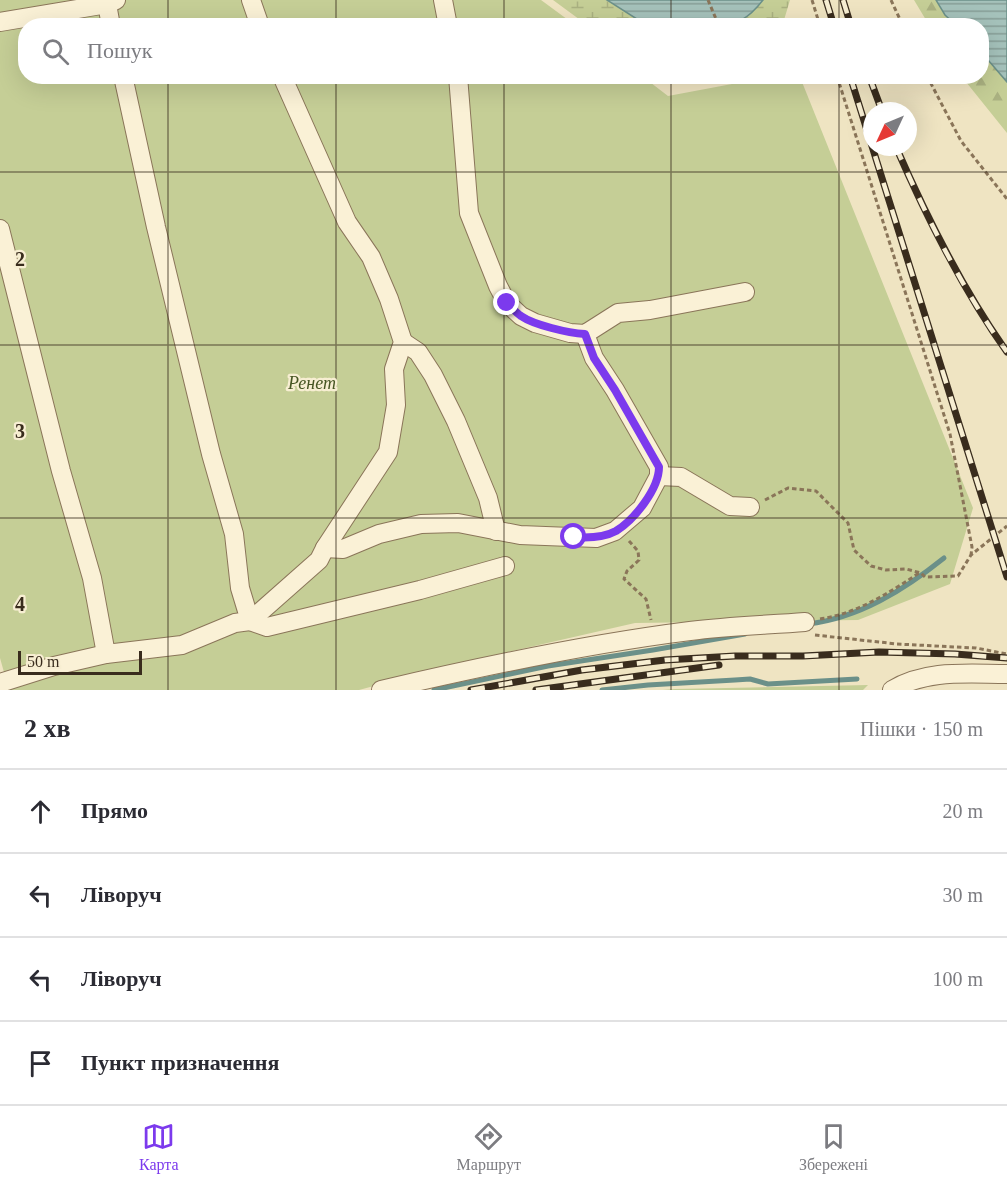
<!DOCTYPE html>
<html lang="uk">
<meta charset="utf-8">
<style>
:root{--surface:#fff;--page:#f2f2f3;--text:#2b2b33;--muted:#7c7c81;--line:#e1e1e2;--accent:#7c3aed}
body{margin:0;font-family:"Times New Roman",serif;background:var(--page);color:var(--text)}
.compass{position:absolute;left:863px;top:102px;width:54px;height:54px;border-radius:50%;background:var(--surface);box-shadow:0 6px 24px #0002;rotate:226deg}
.scale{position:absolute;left:18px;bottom:15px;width:124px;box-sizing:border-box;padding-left:6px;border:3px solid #392c1d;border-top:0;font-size:16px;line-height:21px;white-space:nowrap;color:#392c1d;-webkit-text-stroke:4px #f7eed2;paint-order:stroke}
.stop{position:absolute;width:18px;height:18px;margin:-14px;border:4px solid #7c3aed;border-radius:50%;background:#fff}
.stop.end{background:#7c3aed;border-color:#fff;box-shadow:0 2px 6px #0008}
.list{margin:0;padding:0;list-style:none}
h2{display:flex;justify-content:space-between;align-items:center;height:78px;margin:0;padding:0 24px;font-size:26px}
h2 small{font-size:20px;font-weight:400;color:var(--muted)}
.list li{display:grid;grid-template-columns:39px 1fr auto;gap:18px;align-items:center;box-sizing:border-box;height:84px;padding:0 24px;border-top:2px solid var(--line)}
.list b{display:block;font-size:22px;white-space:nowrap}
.list em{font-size:20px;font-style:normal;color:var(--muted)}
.icon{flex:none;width:33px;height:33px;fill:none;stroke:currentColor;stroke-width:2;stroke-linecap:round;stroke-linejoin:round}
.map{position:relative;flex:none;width:1007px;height:690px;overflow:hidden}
.search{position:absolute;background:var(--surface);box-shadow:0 6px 24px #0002;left:18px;right:18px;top:18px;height:66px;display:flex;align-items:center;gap:15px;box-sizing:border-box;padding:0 21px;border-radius:24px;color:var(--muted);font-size:22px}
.sheet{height:414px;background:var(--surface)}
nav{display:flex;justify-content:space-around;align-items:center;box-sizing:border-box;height:84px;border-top:2px solid var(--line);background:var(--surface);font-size:16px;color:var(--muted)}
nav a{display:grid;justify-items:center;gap:3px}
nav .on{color:var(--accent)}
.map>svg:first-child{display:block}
</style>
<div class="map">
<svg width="1007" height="690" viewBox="0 0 1007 690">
<defs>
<pattern id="forest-firs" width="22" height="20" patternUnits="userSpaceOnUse" patternTransform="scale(1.5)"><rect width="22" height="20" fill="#c5ce96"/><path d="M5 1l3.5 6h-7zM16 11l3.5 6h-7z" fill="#aab181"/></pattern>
<pattern id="wetland-marsh" width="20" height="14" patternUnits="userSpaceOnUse" patternTransform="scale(1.5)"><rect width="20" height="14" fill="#c5ce96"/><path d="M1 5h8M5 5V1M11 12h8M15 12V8" fill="none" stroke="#aab181"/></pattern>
<pattern id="water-rules" width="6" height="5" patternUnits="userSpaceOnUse" patternTransform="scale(1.5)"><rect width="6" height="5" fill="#a5c2bb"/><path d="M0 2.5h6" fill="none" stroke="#879e97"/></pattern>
</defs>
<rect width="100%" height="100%" fill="#efe4c2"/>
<g fill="#c5ce96">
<polygon points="0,0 541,0 575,25 26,26 26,76 642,76 668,96 769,77 800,77 973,508 950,584 858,620 635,623 455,664 359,690 9,690 0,658"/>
<polygon points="868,685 863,690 663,690 675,689"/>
</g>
<g fill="url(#forest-firs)">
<polygon points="914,0 936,0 945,15 956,25 929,25"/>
<polygon points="982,53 1007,82 1007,133 962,77 982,76"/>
</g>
<g fill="url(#wetland-marsh)">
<polygon points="553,0 607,0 640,21 652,25 587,25"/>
<polygon points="763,0 790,0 784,20 779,25 731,26 742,20"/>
</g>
<g fill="url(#water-rules)" stroke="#6b9089" stroke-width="1.5">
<path d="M607,0H763C749,18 737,26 714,25L713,23L705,26L652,25L640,21Z"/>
<polygon points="936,0 1007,0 1007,82 982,53 982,26 956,25 945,15"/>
</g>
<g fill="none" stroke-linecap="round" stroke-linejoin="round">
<g stroke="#6b9089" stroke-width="5">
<path d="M808,624C859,618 904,590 944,558"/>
<polyline points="434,690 548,666 653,650 745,634"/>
<polyline points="602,690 648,685 735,680 750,679 768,684 857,679"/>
</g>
<g stroke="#8a7559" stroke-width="20">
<g id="minor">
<polyline points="251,0 260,26"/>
<polyline points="443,0 448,26"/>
<polyline points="107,4 111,26"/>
<polyline points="0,22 107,4 116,0"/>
<polyline points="123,76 156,227 211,454 234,534 240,588 250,621 267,627 420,590 505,566"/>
<polyline points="458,76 469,213 498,286 507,303 521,316 535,323 570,333 585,334 618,313 650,310 745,292"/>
<polyline points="0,229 61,471 92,578 106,654"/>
<polyline points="403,342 418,352 433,375 456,421 488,498 496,531"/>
<polyline points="659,476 681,477 730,506 750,507"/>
<polyline points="325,548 343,549 379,534 421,524 458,523 520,535 596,538 615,531 642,508 659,476 659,467 615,390 594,358 585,334"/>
<polyline points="0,683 54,666 106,654 182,645 235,623 250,621 319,560 325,548 388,452 396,405 394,369 403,342 389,299 371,257 347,222 282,76"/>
<path d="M381,690C483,666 586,644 690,631C728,626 767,625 805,622"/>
<path d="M892,690C927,669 968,674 1007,674"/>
</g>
</g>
<g stroke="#8a7559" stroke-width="3" stroke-dasharray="4.5 3" stroke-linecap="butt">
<polyline points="708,0 719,26"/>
<polyline points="812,0 820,26"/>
<polyline points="891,0 903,26"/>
<polyline points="837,76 950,434 972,547 971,555"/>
<polyline points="927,76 961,141 1007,199"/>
<polyline points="765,500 788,488 816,491 848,523 854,550 871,566 886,570 906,569 921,573 925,577 958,576 971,555 1007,526"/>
<polyline points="629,541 638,551 639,560 627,571 624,579 646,599 651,620"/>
<path d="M820,619C856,614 889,593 919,573"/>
<polyline points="815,635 897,644 976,648 1007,654"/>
</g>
<use href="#minor" stroke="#faf1d6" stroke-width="18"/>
<g stroke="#392c1d" stroke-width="7">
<g id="rail">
<polyline points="826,0 834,26"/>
<polyline points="843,0 851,26"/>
<polyline points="850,76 1007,577"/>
<polyline points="869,76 882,111"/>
<path d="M896,147C927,218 962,289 1007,352"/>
<polyline points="471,690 582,670 665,660 735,656 803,656 879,652 955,654 1007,658"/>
<polyline points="536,690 719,665"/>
</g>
</g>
<use href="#rail" stroke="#f7eed2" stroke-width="4.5" stroke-dasharray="14" stroke-linecap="butt"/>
</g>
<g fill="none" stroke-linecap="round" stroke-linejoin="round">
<path stroke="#7c3aed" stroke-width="8" d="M507,303C512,307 516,313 521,316C534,325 568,333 585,334L594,358L615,390L659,467C659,489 634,520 616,531C603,538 588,538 574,537"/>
</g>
<path fill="none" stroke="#392c1d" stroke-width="1.5" stroke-opacity="0.55" d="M168,0V26M336,0V26M504,0V26M671,0V26M839,0V26M168,76V690M336,76V690M504,76V690M671,76V690M839,76V690M0,172H1007M0,345H1007M0,518H1007"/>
<g text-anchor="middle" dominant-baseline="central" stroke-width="4.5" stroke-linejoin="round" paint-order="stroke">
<g font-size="18" font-style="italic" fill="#475623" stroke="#f7eed2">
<text x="312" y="383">Ренет</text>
</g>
</g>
<g font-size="20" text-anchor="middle" font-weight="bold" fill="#392c1d" stroke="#f7eed2" stroke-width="4.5" stroke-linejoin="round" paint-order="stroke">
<text x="20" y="266">2</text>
<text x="20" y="438">3</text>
<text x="20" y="611">4</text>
</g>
</svg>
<svg class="compass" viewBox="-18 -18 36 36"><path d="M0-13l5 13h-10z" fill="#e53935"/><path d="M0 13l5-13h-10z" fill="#7c7c81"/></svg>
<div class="scale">50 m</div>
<div class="stop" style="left:574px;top:537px"></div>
<div class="stop end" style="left:507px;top:303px"></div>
<div class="search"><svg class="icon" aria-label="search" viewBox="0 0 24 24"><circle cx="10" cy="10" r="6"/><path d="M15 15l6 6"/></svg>Пошук</div>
</div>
<section class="sheet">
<h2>2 хв<small>Пішки · 150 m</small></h2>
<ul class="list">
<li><svg class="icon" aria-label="ahead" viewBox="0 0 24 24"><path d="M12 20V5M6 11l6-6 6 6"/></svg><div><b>Прямо</b></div><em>20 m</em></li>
<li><svg class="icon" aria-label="left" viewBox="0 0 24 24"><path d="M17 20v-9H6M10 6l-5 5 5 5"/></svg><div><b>Ліворуч</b></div><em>30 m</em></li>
<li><svg class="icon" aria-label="left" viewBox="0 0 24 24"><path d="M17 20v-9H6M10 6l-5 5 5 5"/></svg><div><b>Ліворуч</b></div><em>100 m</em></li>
<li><svg class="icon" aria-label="arrive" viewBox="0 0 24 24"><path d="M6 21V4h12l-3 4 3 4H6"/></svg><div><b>Пункт призначення</b></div></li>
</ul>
</section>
<nav>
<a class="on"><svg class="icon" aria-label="map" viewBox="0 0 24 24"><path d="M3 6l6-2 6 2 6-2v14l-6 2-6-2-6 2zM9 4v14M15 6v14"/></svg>Карта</a>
<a><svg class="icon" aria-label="directions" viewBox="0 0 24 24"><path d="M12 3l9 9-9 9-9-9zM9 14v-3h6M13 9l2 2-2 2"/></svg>Маршрут</a>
<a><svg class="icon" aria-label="saved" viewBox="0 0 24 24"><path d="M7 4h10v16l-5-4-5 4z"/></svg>Збережені</a>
</nav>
